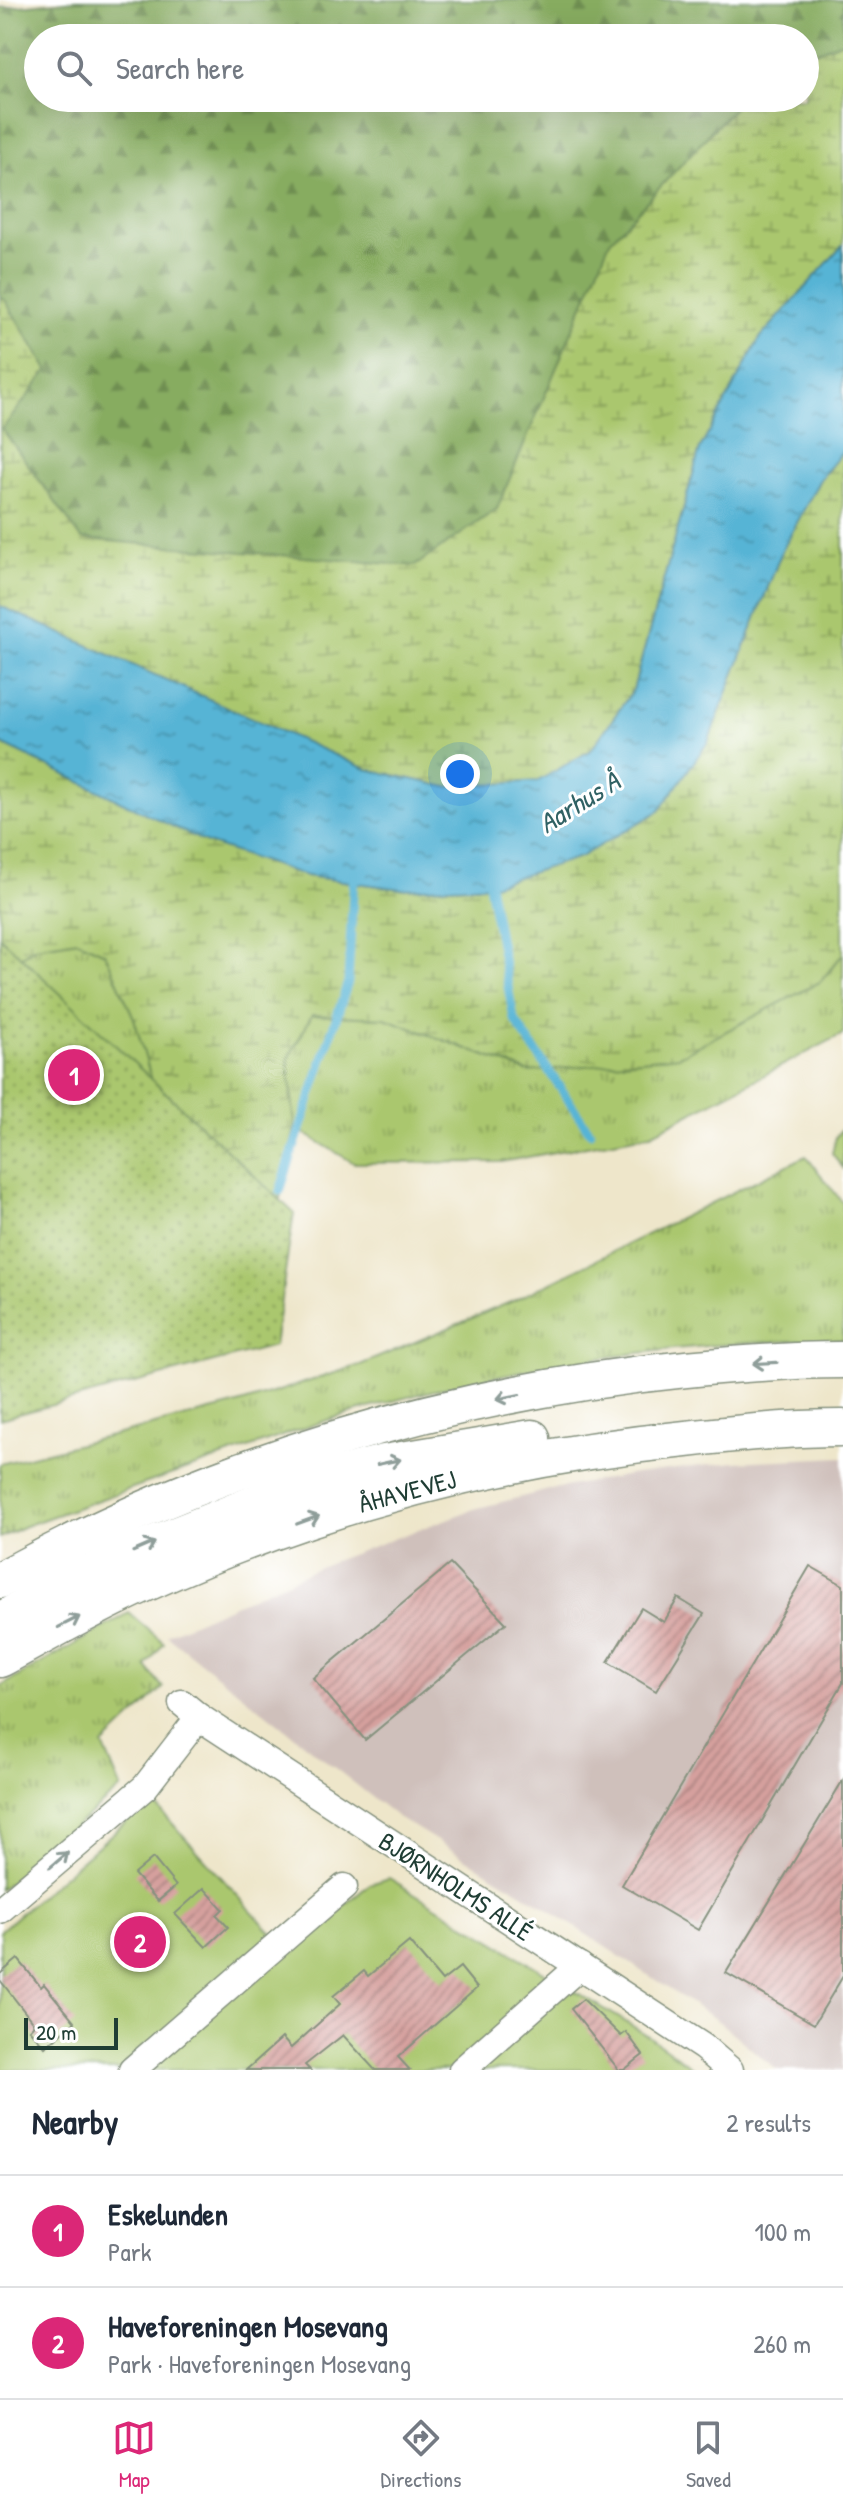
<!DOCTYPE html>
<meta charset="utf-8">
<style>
:root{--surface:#fff;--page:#f6f6f7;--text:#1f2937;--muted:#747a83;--line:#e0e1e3;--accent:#db2777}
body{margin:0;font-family:"Patrick Hand",sans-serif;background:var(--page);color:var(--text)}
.scale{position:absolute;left:24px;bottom:20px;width:94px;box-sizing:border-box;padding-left:8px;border:4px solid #1f3d34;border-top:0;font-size:22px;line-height:28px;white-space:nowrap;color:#1f3d34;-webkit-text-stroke:6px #fff;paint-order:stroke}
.you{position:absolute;left:460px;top:774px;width:28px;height:28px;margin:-20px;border:6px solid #fff;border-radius:50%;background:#1a73e8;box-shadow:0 0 0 12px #1a73e833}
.badge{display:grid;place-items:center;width:52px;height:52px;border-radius:50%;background:var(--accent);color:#fff;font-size:26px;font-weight:700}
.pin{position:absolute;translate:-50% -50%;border:4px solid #fff;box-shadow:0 2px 8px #0006}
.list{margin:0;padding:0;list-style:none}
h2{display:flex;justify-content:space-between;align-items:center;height:104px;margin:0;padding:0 32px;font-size:34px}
h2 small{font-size:26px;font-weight:400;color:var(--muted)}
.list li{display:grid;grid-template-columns:52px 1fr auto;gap:24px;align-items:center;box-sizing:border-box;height:112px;padding:0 32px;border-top:2px solid var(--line)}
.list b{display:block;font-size:30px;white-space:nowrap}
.list p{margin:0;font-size:26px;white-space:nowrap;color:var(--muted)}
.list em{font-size:26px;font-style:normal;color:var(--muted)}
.icon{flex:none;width:44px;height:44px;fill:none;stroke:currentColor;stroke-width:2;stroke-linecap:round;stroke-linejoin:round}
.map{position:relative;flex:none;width:843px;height:2070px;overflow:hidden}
.search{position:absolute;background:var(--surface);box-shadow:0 8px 32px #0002;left:24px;right:24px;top:24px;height:88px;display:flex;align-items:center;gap:20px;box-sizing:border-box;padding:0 28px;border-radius:44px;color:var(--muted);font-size:30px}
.sheet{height:328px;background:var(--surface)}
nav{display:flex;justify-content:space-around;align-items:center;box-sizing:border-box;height:112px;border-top:2px solid var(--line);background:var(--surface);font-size:22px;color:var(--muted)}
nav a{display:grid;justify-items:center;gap:4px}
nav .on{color:var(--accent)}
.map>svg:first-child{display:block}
</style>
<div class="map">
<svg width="843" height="2070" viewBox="0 0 843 2070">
<defs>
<pattern id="grass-tufts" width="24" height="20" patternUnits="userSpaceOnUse" patternTransform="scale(2)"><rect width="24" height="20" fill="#aac76e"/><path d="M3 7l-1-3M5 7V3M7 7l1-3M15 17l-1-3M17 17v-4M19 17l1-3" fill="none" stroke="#8aa35b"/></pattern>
<pattern id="forest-firs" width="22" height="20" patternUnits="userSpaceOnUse" patternTransform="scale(2)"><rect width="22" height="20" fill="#87ac61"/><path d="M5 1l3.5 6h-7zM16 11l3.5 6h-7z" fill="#6e8d51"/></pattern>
<pattern id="wetland-marsh" width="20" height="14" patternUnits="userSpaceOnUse" patternTransform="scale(2)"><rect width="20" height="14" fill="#aac76e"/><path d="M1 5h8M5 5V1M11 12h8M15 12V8" fill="none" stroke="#8aa35b"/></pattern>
<pattern id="park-dots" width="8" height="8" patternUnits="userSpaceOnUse" patternTransform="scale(2)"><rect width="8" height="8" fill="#aac76e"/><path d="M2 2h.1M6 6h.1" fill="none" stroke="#8aa35b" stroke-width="1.8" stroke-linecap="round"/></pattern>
<pattern id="water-ripples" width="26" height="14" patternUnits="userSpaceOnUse" patternTransform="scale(2)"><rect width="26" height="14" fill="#56b4d5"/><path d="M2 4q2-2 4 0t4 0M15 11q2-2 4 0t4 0" fill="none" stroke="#4794ae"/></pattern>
<pattern id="building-hatch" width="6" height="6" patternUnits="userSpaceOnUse" patternTransform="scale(2)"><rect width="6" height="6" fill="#d6a09e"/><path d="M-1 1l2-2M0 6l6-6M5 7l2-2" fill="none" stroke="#ad8482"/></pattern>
</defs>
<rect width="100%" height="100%" fill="#fff"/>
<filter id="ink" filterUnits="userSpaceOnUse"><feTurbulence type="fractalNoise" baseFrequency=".0125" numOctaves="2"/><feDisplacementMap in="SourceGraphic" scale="16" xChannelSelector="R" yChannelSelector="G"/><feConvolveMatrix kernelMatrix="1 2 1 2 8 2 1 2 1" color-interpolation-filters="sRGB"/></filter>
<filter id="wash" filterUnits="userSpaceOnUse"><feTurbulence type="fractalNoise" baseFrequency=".006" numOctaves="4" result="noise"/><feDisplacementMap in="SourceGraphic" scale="32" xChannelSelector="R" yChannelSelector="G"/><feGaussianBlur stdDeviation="1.8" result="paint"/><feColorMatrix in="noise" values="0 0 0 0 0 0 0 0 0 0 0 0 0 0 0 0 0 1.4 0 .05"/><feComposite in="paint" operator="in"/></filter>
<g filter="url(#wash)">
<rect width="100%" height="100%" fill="#eee6ca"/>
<polygon fill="#cfc0bb" points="843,1457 843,2070 777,2070 718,2021 537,1902 396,1816 166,1635 331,1562 474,1509 553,1489 635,1474 734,1462"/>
<g fill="url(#grass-tufts)" stroke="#648251" stroke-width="2">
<polygon points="364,884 401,889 820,982 843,954 843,1034 651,1134 501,1162 354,1163 295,1128 288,1059 312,1015 385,1018 528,1072"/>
<polygon points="77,940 105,953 134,1018 156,1095 0,970 35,947"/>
<polygon points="843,1128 843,1168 832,1153 836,1137"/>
<path d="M806,1156L843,1203V1340C680,1341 514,1365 358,1411C317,1422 277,1438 237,1452C166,1476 95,1501 25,1526L0,1538V1464L238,1404L360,1365L513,1301Z"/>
<polygon points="129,1613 164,1643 146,1666 163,1688 103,1745 121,1788 0,1890 0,1687"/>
</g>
<polygon fill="url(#forest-firs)" stroke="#53744a" stroke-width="2" points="76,0 843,0 843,41 805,56 805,38 38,38 38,98 743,98 610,241 497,509 415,566 82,539 2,429 48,370 4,299 0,299 0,8"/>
<g fill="url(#wetland-marsh)" stroke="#648251" stroke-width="2">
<polygon points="843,41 843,245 760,338 700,449 633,690 591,750 538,782 447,787 366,769 0,606 0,299 4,299 48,370 2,429 82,539 415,566 497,509 610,241 743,98 805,98 805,56"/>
<polygon points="843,451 843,954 820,982 679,1056 529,1072 385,1018 312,1015 288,1059 295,1128 270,1245 156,1095 134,1018 105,953 77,940 35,947 0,970 0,743 306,876 401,889 494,885 708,742 782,551 820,479"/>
</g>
<polygon fill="url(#park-dots)" stroke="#648251" stroke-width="2" points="0,937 294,1213 274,1346 0,1419"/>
<polygon fill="#aac76e" stroke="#648251" stroke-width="2" points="151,1800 289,1952 370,1884 389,1878 644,2033 696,2070 0,2070 0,1931"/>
<polygon fill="url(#water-ripples)" stroke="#3a7884" stroke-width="2" points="843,245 843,451 820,479 782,551 708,742 659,811 580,857 493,885 401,889 306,876 207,843 0,743 0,606 366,769 447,787 538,781 591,750 633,690 700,449 760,338"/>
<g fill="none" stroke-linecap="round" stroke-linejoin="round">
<g stroke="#56b4d5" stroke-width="9">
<polyline points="487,873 514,1019 590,1132"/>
<polyline points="280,1191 348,982 354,874"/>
</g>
</g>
<g id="blocks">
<g fill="url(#building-hatch)">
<polygon points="450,1564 506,1623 365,1740 313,1678"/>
<polygon points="810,1566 843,1585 843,1683 698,1930 622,1885"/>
<polygon points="678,1598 704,1614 656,1691 608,1662 641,1608 664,1622"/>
<polygon points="843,1780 843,1976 814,2024 726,1973"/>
<polygon points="153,1858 176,1886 158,1901 134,1874"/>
<polygon points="204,1888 223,1909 217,1915 228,1927 206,1947 175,1914"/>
<polygon points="409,1942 442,1981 460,1967 477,1988 398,2057 410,2070 375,2070 343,2035 305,2065 310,2070 246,2070 282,2038 291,2048 340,2004 333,1996 364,1971 368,1976"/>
<polygon points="18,1959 41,1987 44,1984 75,2022 45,2047 29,2029 34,2024 0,1980 0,1974"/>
<polygon points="583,1999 621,2036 626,2032 643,2055 624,2070 619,2070 571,2009"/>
</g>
</g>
</g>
<g filter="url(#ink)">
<use href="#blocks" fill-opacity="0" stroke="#86927f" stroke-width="2"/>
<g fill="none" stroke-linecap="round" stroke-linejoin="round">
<g stroke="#86927f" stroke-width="29">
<g id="minor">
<polyline points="182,1703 199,1717 703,2047 730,2070"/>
<polyline points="0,1910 145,1787 199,1717"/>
<polyline points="132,2070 344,1887"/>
<polyline points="462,2070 580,1966"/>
</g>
</g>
<g stroke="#86927f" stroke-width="39">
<g id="secondary">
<path d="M0,1580C210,1464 447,1393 686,1369C738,1364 791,1360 843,1360"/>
<polyline points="0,1621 50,1592 136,1551 303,1484 384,1463 532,1438"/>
<path d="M0,1659C50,1632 99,1604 151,1581C320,1505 501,1457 686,1439C738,1433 791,1428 843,1428"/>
</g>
</g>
<use href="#minor" stroke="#fff" stroke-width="26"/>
<use href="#secondary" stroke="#fff" stroke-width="36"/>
</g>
<defs><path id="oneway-shaft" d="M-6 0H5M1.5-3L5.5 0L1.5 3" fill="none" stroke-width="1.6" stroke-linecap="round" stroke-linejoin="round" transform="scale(2)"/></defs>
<g stroke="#8f9e9a">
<use href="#oneway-shaft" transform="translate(765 1363) rotate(177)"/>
<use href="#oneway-shaft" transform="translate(508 1397) rotate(168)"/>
<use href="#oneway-shaft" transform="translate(389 1462) rotate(-12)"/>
<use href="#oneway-shaft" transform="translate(308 1520) rotate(-20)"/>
<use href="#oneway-shaft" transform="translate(144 1547) rotate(-23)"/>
<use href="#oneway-shaft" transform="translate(69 1622) rotate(-27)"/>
<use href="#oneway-shaft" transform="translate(59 1860) rotate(-40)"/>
</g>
</g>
<g text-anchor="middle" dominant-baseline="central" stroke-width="6" stroke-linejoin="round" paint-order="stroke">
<g font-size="26" fill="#1f3d34" stroke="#fff">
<text transform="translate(407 1491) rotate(-15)">ÅHAVEVEJ</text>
<text transform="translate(456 1886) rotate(33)">BJØRNHOLMS ALLÉ</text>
</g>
<g font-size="28" font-style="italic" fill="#306164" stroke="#fff">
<text transform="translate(579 802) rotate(-32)">Aarhus Å</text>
</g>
</g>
</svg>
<div class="scale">20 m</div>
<div class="you"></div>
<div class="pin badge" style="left:74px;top:1075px">1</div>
<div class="pin badge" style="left:140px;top:1942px">2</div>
<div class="search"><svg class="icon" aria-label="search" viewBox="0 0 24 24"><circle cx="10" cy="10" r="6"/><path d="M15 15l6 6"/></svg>Search here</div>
</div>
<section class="sheet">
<h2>Nearby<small>2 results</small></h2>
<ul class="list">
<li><span class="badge">1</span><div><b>Eskelunden</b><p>Park</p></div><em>100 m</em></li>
<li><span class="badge">2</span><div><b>Haveforeningen Mosevang</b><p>Park · Haveforeningen Mosevang</p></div><em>260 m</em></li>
</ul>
</section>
<nav>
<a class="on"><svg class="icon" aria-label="map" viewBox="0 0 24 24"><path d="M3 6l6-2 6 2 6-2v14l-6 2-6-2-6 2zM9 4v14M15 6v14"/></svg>Map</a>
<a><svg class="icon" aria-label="directions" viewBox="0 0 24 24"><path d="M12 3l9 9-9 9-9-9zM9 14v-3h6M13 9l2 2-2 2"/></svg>Directions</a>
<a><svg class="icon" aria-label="saved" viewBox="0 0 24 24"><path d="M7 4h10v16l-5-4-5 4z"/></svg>Saved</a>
</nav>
